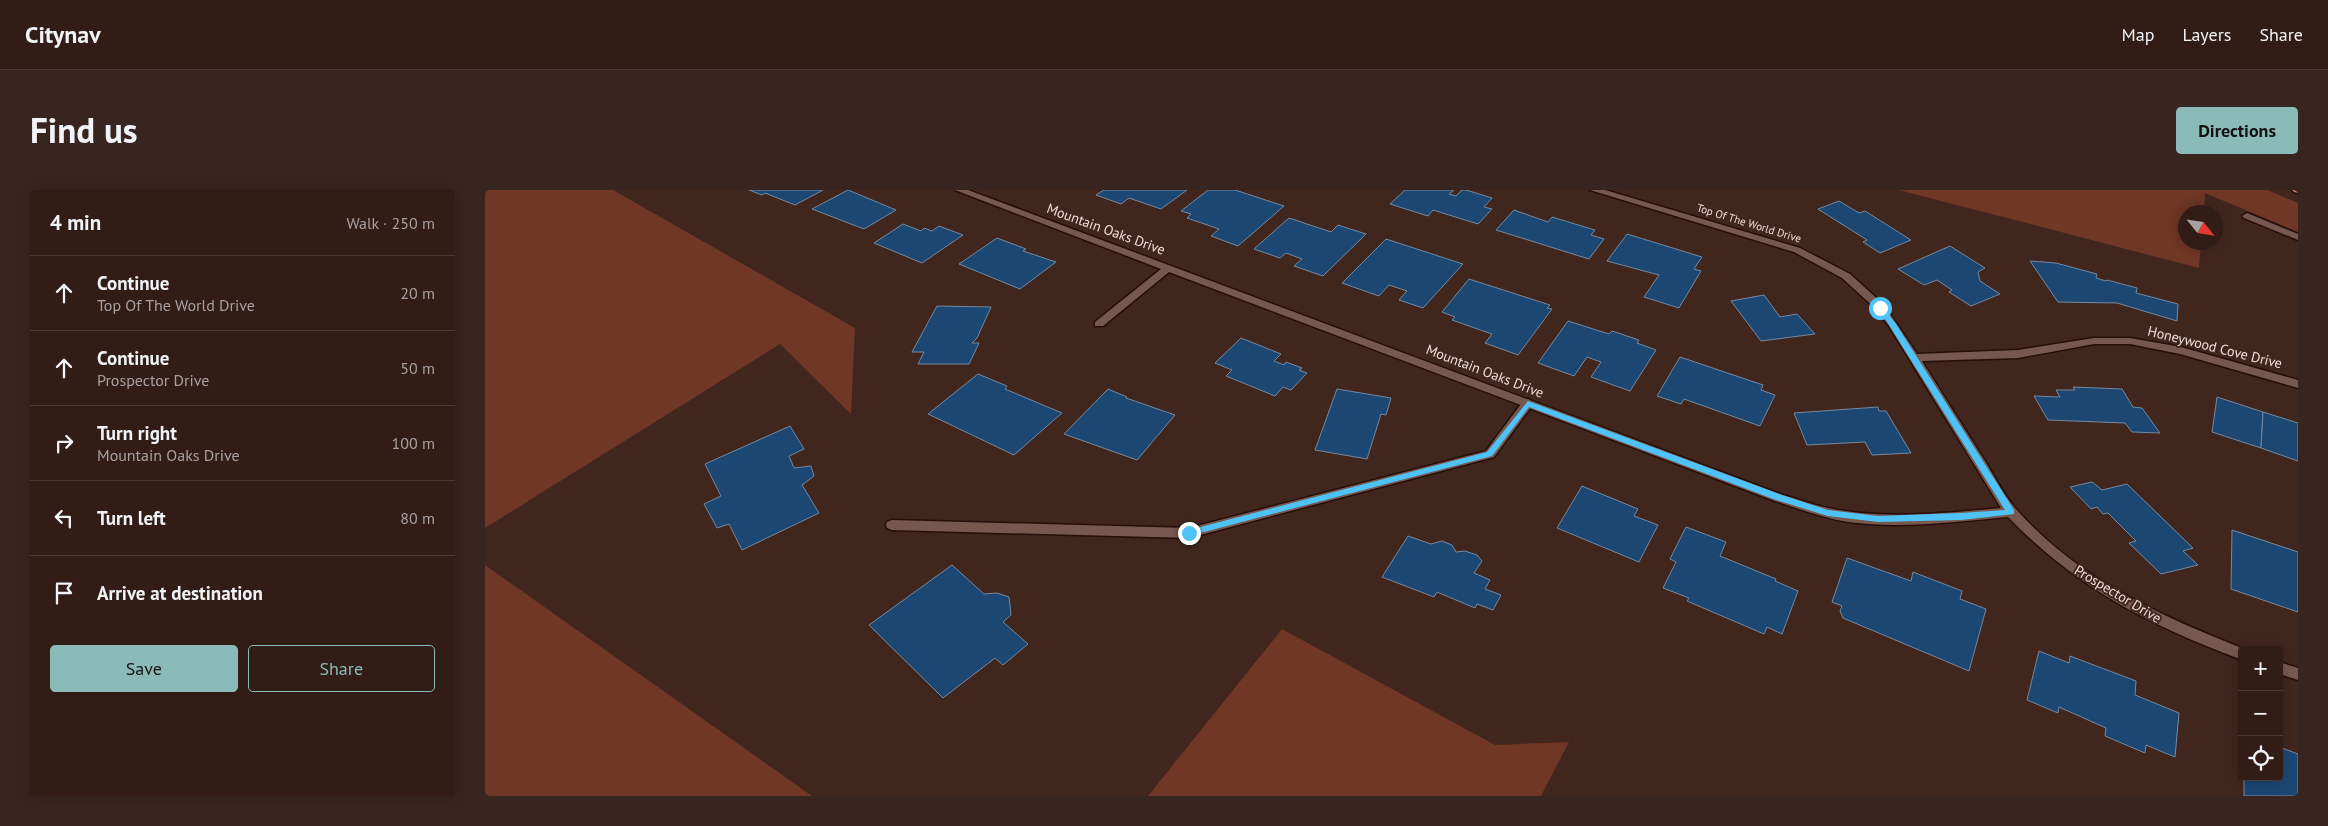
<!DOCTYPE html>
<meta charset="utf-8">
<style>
:root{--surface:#311c16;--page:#39251f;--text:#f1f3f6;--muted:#a8a1a1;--line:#4c3a35;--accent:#8bbbb9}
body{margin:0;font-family:"PT Sans",sans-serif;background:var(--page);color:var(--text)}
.controls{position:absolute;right:15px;bottom:15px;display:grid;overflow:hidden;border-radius:5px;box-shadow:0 2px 12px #0003}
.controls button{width:45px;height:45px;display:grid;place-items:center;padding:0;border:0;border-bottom:1px solid var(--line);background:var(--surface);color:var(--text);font:25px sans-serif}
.compass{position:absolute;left:1693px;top:15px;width:45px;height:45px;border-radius:50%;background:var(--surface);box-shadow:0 2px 12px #0003;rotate:120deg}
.stop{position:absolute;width:15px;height:15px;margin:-11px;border:4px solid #4fc3f7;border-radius:50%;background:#fff}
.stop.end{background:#4fc3f7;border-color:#fff;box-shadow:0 1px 5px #0008}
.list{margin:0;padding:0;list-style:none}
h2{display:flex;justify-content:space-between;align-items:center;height:65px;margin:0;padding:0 20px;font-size:21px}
h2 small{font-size:16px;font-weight:400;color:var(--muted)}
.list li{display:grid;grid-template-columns:32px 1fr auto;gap:15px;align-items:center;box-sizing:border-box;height:75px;padding:0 20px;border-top:1px solid var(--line)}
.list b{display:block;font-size:19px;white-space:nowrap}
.list p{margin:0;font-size:16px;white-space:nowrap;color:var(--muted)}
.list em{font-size:16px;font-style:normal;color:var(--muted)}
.actions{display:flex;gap:10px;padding:15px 20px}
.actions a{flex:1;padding:11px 0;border:1px solid var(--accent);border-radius:5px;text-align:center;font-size:18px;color:var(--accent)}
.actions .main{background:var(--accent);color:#111}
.icon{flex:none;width:28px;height:28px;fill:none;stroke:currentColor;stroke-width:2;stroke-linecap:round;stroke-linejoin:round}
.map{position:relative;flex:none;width:1813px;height:606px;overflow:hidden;border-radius:5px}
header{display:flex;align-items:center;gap:30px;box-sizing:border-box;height:70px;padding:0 25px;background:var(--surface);border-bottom:1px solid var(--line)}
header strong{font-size:24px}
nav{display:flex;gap:28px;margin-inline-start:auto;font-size:18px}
.intro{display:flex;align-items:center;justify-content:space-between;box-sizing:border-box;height:120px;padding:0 30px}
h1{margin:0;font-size:35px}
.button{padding:12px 22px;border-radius:5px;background:var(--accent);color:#111;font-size:18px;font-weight:700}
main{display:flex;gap:30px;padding:0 30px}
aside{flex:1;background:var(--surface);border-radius:5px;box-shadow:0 2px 12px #0003}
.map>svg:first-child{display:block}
</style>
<header>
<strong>Citynav</strong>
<nav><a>Map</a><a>Layers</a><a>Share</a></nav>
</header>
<div class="intro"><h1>Find us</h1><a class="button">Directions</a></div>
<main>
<aside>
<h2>4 min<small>Walk · 250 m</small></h2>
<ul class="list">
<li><svg class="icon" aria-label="ahead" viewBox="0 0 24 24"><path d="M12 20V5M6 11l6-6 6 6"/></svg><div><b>Continue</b><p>Top Of The World Drive</p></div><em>20 m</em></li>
<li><svg class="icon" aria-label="ahead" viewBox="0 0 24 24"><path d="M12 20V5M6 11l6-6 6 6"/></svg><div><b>Continue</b><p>Prospector Drive</p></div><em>50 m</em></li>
<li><svg class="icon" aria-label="right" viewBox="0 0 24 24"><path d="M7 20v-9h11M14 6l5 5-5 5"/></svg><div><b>Turn right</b><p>Mountain Oaks Drive</p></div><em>100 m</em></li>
<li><svg class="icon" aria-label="left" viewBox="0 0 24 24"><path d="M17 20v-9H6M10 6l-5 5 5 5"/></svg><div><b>Turn left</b></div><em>80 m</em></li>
<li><svg class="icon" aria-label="arrive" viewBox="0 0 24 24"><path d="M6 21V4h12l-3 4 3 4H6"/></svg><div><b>Arrive at destination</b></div></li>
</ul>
<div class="actions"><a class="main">Save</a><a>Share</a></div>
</aside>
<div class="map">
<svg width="1813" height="606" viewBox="0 0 1813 606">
<rect width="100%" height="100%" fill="#41261e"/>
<g fill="#703626">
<polygon points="0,0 128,0 370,138 366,224 295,154 0,338"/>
<polygon points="1414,0 1782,0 1813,13 1813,42 1720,3 1719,22 1700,22 1700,52 1716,53 1714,78"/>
<polygon points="0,375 327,606 0,606"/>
<polygon points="797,439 1010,555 1084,552 1056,606 663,606"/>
</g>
<g fill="#1d4773" stroke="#7489a0">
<polygon points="264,0 338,0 310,15 280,3 277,5"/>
<polygon points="363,0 411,20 379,39 327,19"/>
<polygon points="619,0 702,0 676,19 644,8 636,14 611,5"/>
<polygon points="723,0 750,0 799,16 753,56 726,46 734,39 702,28 706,24 696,21"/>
<polygon points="920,0 969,0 964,4 971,6 977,0 981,0 1007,8 999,17 1007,19 993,34 948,20 943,26 905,14"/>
<polygon points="1354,11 1374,23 1380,21 1426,50 1395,63 1378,52 1382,50 1333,19"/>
<polygon points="1029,20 1063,32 1067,27 1110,40 1106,45 1119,49 1104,69 1011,40"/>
<polygon points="804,28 846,42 853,35 881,44 838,86 809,76 817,69 801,63 795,68 769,59"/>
<polygon points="418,34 436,41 439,38 447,41 454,36 478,45 437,73 389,53"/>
<polygon points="1142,44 1217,67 1209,79 1216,81 1194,118 1159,107 1174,85 1122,71"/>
<polygon points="512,48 541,59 538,61 571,72 535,99 474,74"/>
<polygon points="901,49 978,74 938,118 914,110 922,101 904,95 894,106 857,93"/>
<polygon points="1465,56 1500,78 1493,82 1495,91 1515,104 1486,116 1464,102 1467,100 1452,90 1439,95 1413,79"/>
<polygon points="1545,71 1571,73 1612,84 1611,88 1621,91 1622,90 1652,98 1651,103 1693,114 1692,131 1632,113 1573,112"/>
<polygon points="984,89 1065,115 1062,118 1067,119 1033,165 1000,153 1007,144 967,130 970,127 957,122"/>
<polygon points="1279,105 1295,127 1312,124 1330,144 1276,151 1246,111"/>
<polygon points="452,116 506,117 492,148 487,153 494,153 484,174 433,174 439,162 427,162"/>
<polygon points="1083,131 1124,144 1127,141 1154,150 1152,153 1171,160 1145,201 1106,187 1116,172 1102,167 1089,186 1053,173"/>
<polygon points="756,148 796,164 789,171 799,175 801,172 817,178 814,180 822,183 806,200 798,197 790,206 741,186 747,180 730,173"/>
<polygon points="1195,167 1278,195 1276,200 1290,205 1275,236 1199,209 1196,214 1172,206"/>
<polygon points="493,184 522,196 520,199 577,223 529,265 443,224"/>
<polygon points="1588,197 1637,199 1648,217 1657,218 1675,243 1647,242 1640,233 1563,230 1549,206 1575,207 1571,200 1590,200"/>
<polygon points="623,199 642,207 641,208 690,225 652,270 579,244"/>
<polygon points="852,199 906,208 901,225 896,224 882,269 830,260"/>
<polygon points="1732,207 1778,222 1776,258 1727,242"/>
<polygon points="1393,217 1394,221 1401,221 1426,263 1387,265 1380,252 1322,255 1309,223"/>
<polygon points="1778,222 1813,233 1813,271 1776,258"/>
<polygon points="305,236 319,259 304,266 309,278 326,276 329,286 317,295 334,323 257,360 244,334 232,338 219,314 236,306 220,274"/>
<polygon points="1607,292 1617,300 1642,294 1708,358 1698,361 1713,375 1676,384 1644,353 1651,351 1623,323 1618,324 1612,317 1606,319 1585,297"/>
<polygon points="1097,296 1153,319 1149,326 1173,335 1154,372 1072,338"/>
<polygon points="1201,337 1241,352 1235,366 1291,389 1290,391 1313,401 1297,444 1282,437 1279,444 1202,411 1204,408 1178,398 1191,372 1185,369"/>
<polygon points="1747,340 1813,362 1813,422 1746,399"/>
<polygon points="923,346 946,354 957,351 967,355 971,362 980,361 992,365 997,371 989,383 1005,390 1000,399 1016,405 1008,420 992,414 990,418 952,402 949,407 897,387"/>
<polygon points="1362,368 1426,391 1428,382 1477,401 1475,409 1501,419 1484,481 1358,428 1355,421 1357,416 1347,412"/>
<polygon points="467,375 499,404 512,403 524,407 526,425 518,432 543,454 518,475 510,468 458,508 384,435"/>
<polygon points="1554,461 1584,473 1585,466 1651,491 1650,505 1694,523 1690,567 1661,555 1660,563 1620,546 1621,538 1574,517 1573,523 1542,510"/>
<polygon points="1794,557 1813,564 1813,606 1759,606 1759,587 1794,587"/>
</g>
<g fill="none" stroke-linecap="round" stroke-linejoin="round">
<g stroke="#260e08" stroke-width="3">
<polygon id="lane" points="1043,209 1049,213 1009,267 704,348 407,340 402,338 401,335 402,332 407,330 704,338 1001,261 1039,210"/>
</g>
<g stroke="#260e08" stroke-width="3">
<g id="street">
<path d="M470,0H483L1298,305C1313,309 1328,315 1343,318C1400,330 1459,323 1516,318L1404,136L1391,119L1357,88L1309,62L1105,0H1120L1315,58L1365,84L1399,115L1432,164L1533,160L1609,148H1645L1696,157L1813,190V198L1695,164L1645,154H1609L1533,168L1437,171C1458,205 1479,238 1500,271C1510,287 1518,304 1531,319C1592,389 1677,427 1762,460H1757V470L1752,468C1662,434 1591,397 1523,327C1470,332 1416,339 1363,332C1338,328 1314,319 1290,311L684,82L618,136H610V132L676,79Z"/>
<polygon points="1762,23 1813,44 1813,50 1759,28 1757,26"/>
<polygon points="1794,472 1813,478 1813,490 1794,484"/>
</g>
</g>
<g stroke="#260e08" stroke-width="3">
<polygon id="primary" points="1807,0 1813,0 1813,3 1809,2"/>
</g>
<use href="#lane" fill="#77584f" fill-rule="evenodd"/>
<use href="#street" fill="#77584f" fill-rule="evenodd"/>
<use href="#primary" fill="#c47e6b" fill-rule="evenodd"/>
</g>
<polygon fill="#4fc3f7" points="1392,116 1397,116 1411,134 1529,320 1529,324 1476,330 1393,332 1343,326 1291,310 1044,217 1007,266 704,346 700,343 704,340 1002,262 1043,211 1297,305 1343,320 1393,326 1476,323 1520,320"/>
<g text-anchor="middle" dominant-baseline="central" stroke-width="4" stroke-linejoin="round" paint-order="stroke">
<g font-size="11" fill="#efddd7" stroke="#41261e">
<text transform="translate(1264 33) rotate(17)">Top Of The World Drive</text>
</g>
<g font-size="14" fill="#efddd7" stroke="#41261e">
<text transform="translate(621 39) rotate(20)">Mountain Oaks Drive</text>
<text transform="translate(1730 157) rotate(14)">Honeywood Cove Drive</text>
<text transform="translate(1000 181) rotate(21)">Mountain Oaks Drive</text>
<text transform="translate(1633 404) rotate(31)">Prospector Drive</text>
</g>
</g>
</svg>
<div class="controls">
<button>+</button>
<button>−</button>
<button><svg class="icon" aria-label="locate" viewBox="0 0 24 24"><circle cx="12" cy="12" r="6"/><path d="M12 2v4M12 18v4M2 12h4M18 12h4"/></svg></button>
</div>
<svg class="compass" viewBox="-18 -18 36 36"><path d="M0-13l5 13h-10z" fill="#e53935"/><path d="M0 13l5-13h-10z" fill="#a8a1a1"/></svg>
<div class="stop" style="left:1395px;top:118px"></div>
<div class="stop end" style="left:704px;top:343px"></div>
</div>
</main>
